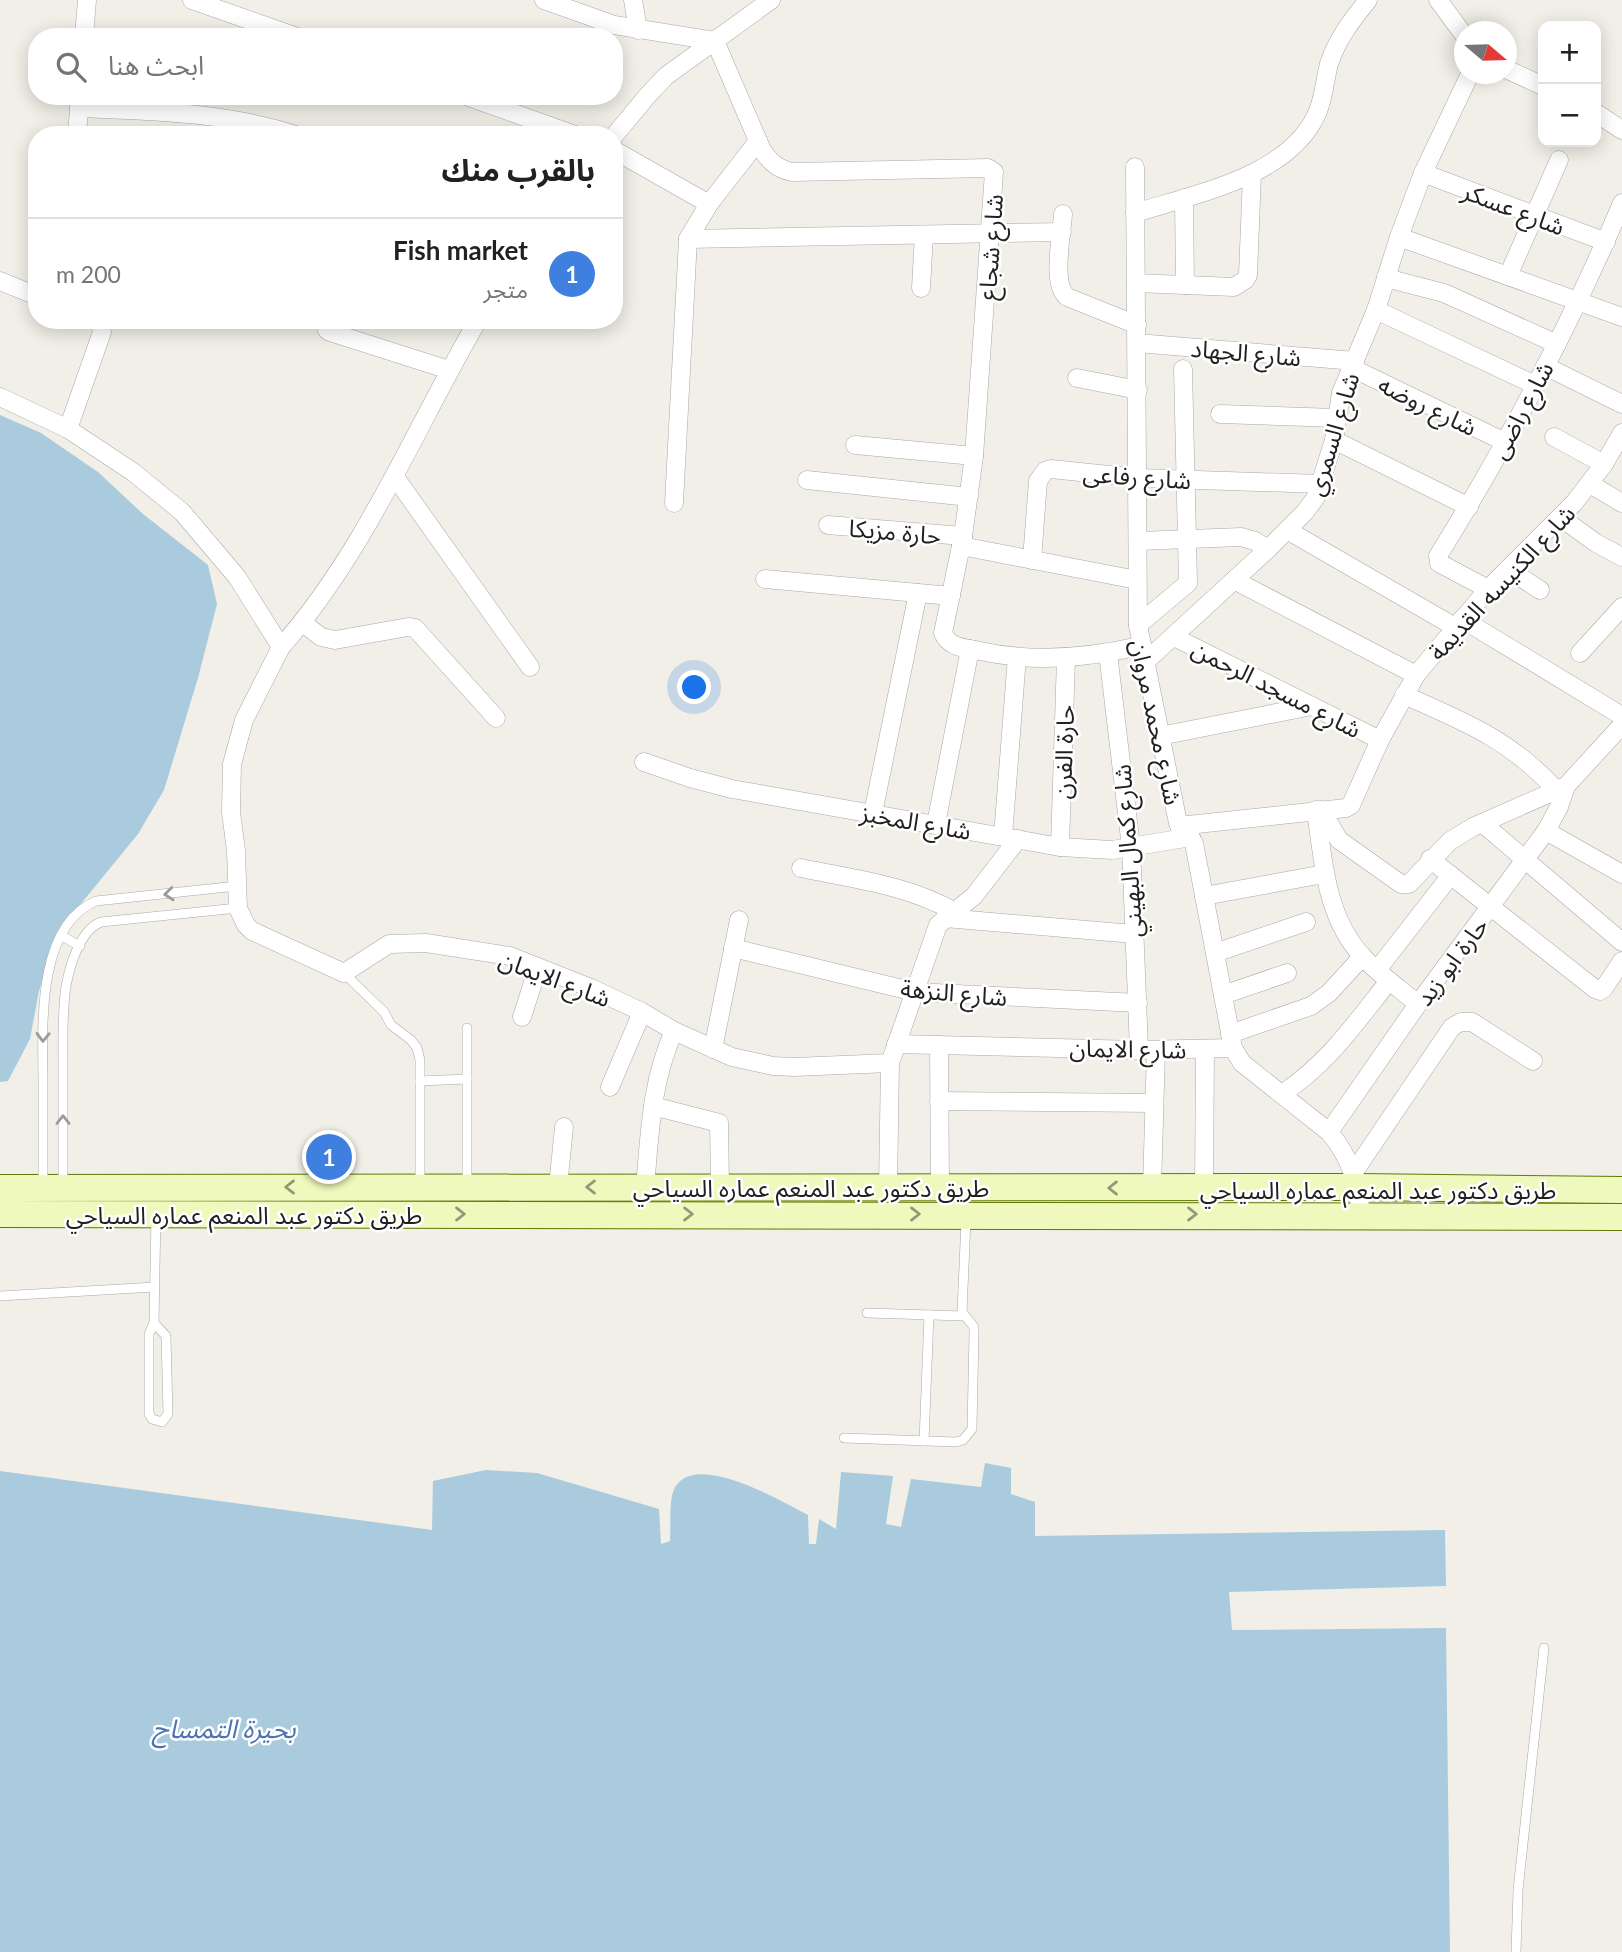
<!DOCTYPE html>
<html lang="ar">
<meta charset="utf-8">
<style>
:root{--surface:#fff;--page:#f6f6f6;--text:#202124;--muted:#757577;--line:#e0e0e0;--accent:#ce1c04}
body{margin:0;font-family:Lato,"Noto Sans Arabic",sans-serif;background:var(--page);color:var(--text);direction:rtl}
.controls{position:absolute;right:21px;top:21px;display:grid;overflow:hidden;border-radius:14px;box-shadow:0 4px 18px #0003}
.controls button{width:63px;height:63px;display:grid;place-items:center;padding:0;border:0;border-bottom:2px solid var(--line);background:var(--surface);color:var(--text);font:35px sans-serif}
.compass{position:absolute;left:1454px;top:21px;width:63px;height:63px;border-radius:50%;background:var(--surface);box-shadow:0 4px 18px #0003;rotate:109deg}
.you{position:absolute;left:695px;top:688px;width:24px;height:24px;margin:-18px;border:5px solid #fff;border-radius:50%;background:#1a73e8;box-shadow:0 0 0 10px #1a73e833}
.badge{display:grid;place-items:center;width:46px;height:46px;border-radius:50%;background:var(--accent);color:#fff;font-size:23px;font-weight:700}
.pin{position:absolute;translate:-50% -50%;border:4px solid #fff;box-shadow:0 2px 7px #0006}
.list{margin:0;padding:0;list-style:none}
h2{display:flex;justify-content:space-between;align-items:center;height:91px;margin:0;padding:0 28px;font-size:30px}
h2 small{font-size:23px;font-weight:400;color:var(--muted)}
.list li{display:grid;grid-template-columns:46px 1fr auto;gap:21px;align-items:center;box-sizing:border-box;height:112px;padding:0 28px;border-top:2px solid var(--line)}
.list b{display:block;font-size:26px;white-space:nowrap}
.list p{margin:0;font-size:23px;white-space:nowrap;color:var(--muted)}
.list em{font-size:23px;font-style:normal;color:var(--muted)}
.icon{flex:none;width:38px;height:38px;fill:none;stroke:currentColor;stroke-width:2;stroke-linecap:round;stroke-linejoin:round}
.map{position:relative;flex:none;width:1622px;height:1952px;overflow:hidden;direction:ltr}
.search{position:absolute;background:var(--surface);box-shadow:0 4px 18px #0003;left:28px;top:28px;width:595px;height:77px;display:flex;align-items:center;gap:18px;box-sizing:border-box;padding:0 24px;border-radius:28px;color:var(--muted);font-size:26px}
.panel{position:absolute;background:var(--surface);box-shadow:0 4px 18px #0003;left:28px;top:126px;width:595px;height:203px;border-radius:28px;direction:rtl}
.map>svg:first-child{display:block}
</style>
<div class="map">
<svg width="1622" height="1952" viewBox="0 0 1622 1952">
<rect width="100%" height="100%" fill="#f1efe7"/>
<g fill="#a9cbdd">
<polygon points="0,415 41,433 98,472 143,514 208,565 217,604 198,678 164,790 138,834 57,933 39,991 30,1039 8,1081 0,1082"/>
<path d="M985,1463L1011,1468V1494L1035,1502V1536L1445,1530L1446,1586L1229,1592L1232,1630L1446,1628L1450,1952H0V1471L432,1530L433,1481L486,1470L537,1473L659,1509L661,1544L670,1541C671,1528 669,1504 673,1492C689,1446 783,1502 808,1515L809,1544H816L819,1519L836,1529L841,1472L893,1476L886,1524L901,1527L911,1479L981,1487Z"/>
</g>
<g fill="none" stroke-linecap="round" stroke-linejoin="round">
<g stroke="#a8a8a8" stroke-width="10">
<g id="service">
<polyline points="62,936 80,946"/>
<polyline points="344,973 384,1012 391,1025 411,1040 417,1048 420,1060 420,1186"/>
<polyline points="467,1028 467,1185"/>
<polyline points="420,1081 467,1079"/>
<path d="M63,1186C63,1147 63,1107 63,1067C63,1040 62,1012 66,986C70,965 80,930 101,922L238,908"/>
<path d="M43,1187C43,1153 43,1118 43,1084C43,1030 35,927 96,901L237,886"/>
<polyline points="0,1296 155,1287"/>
<polyline points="867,1313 964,1316"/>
<polygon points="154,1323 166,1336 168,1414 162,1422 152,1419 149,1414 149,1334"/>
<polyline points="154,1323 156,1215"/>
<polyline points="844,1438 956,1442 963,1440 972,1429 974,1332 974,1327 962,1312 966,1220"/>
<polyline points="924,1441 929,1315"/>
<polyline points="1516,1952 1518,1890 1544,1648"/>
</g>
</g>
<g stroke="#a8a8a8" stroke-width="19">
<g id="minor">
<polyline points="192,0 297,37"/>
<path d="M544,0L614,25L715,41L762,150C770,162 778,169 792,172L988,168L994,172L974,456L963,536L943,633C949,648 966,648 980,651C1034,663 1087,658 1140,646"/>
<polyline points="633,0 638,30"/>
<polyline points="1438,0 1464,35"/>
<polyline points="84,37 87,0"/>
<polyline points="1506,69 1543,86"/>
<polyline points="466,96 575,135"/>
<path d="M79,108C152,111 225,112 296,135"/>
<polyline points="1596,113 1622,130"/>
<polyline points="77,135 80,96"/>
<polyline points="614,136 648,95 666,76 771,0"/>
<polyline points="614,150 709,204"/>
<path d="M1135,167L1138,625L1178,823L1194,843L1233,1048L1242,1063L1329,1132C1350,1157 1358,1182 1361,1215"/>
<polyline points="1423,173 1606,242"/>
<polyline points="1184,198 1185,285"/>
<path d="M1135,213C1195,194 1292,176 1318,111C1324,96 1325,79 1329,64C1337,39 1352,20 1368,0"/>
<path d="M1063,214C1062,234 1051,284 1067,297L1137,325"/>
<polyline points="1399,237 1622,317"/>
<polyline points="688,239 1062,232"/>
<polyline points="1508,276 1559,160"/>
<polyline points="1386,278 1444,293 1557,344"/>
<polyline points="0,281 37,296"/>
<polyline points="1136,283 1234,287 1245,280 1248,275 1252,174"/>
<polyline points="921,288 924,235"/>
<polyline points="1376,310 1535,385"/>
<polyline points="323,320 327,330 330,332 449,370"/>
<polyline points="1137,343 1355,361"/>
<polyline points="1545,366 1622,404"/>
<polyline points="1352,368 1505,442"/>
<polyline points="1077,378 1138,390"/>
<polyline points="0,397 68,429 133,472 182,512 237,577 281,647 244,720 232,764 231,812 236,851 238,908 246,925 252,931 344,973 389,944 426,943 510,956 591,988 642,1012 674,1031 732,1057 773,1066 794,1067 890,1063"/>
<polyline points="1220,414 1336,418"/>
<polyline points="68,429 102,332 100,323 96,320"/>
<polyline points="1554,437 1604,464"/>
<polyline points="1334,440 1469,507"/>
<polyline points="855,445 974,456"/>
<polyline points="395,477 530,667"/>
<polyline points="807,480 969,497"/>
<polyline points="1590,484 1622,503"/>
<polyline points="674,503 688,239 709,204 758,141"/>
<polyline points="1560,517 1596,543 1622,557"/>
<polyline points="828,525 963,536"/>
<polyline points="1287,530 1455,627"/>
<polyline points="1138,541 1241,537 1255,541 1268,549"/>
<polyline points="961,546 1137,580"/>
<polyline points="1032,560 1038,481 1045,471 1051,469 1138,478 1321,484"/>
<polyline points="1508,569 1540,590"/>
<polyline points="765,579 951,596"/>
<polyline points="1234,580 1416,675"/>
<path d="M1488,589L1439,563L1438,556C1508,443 1570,326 1622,203"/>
<polyline points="1462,619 1622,716"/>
<polyline points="303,623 321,637 335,640 408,627 415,628 496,718"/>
<polyline points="1138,625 1188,583 1183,369"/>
<polyline points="1174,637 1380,740"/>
<path d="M281,647C366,551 414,430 478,320"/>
<polyline points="1108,653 1131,847 1139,1050"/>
<polyline points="1580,653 1622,607"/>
<polyline points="1145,662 1268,549 1305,512 1316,497 1334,440 1341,393 1376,310 1399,237 1423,173 1470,74"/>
<path d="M1404,695C1465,722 1511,740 1557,791"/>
<polyline points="1160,736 1312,706"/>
<polyline points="644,762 690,778 732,789 1060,847 1112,850 1191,837"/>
<path d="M1316,810C1323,861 1326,919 1364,958C1380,975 1400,989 1418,1004"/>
<polyline points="1321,810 1339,840 1401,884 1409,884 1450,841 1473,827 1566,786 1622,725"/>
<polyline points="873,813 918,593"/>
<polyline points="1482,823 1622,942"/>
<polyline points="936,824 970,649"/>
<polyline points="1179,826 1346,808 1351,805 1380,740 1416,675 1488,589 1574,503 1604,464 1622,433"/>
<polyline points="1546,831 1622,874"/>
<polyline points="1003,836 1017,657"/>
<polyline points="1060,847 1066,658"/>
<polyline points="1430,859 1595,989 1600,991 1604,988 1622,961"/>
<path d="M801,868C853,879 908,885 955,912"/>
<polyline points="1204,896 1324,874"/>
<polyline points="945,918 1134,934"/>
<polyline points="733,948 915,992 1138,1003"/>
<polyline points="1215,953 1306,922"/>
<polyline points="1377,970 1451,875"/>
<polyline points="1223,995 1287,973"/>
<polyline points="522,1017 538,967"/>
<polyline points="1230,1034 1311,1006 1329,993 1362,957"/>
<polyline points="896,1044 1139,1050 1233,1048"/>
<polyline points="939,1045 940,1187"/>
<polyline points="713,1049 739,920"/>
<polyline points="610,1087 642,1012"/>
<path d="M1282,1094C1329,1062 1354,1025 1389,981"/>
<polyline points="939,1101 1154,1103"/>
<polyline points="653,1106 719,1123 720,1187"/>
<polyline points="1329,1132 1418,1004 1546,831 1559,807 1566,786"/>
<polyline points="1354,1172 1452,1027 1461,1022 1472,1022 1533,1061"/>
<polyline points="558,1187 564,1127"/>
<path d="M645,1187C650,1132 651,1082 674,1031"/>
<polyline points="888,1188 890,1063 938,925 974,896 1018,839"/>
<polyline points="1152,1188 1156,1050"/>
<polyline points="1204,1188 1205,1049"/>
</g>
</g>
<g stroke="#5f7807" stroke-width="28">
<g id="secondary">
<polyline points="0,1188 1358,1187 1622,1190"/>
<polyline points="0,1214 1622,1217"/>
</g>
</g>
<use href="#service" stroke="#fff" stroke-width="9"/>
<use href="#minor" stroke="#fff" stroke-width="18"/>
<use href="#secondary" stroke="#eff9be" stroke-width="26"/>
</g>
<defs><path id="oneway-chevron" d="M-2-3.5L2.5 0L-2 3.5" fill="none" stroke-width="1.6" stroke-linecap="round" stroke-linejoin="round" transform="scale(1.75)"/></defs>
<g stroke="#9b9b9b">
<use href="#oneway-chevron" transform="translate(169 894) rotate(174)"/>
<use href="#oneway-chevron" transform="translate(43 1037) rotate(91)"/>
<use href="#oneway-chevron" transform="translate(63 1120) rotate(-90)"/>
</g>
<g stroke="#929877">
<use href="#oneway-chevron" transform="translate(290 1187) rotate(180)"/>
<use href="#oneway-chevron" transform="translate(591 1187) rotate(180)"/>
<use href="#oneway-chevron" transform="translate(1113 1188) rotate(-180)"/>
<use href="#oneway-chevron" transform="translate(460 1214)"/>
<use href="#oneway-chevron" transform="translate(688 1214)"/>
<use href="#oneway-chevron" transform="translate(915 1214)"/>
<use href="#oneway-chevron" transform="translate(1192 1214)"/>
</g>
<g text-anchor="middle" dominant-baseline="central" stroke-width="5" stroke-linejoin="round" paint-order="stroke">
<g font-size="24" fill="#212121" stroke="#fff">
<text transform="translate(1514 208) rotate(21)">شارع عسكر</text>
<text transform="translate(990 247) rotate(-86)">شارع شجاع</text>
<text transform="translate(1246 352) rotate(5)">شارع الجهاد</text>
<text transform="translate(1428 405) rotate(26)">شارع روضه</text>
<text transform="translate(1521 410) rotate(-62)">شارع راضى</text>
<text transform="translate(1332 434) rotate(-73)">شارع السمري</text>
<text transform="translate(1137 476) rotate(4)">شارع رفاعى</text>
<text transform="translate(895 531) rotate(5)">حارة مزيكا</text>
<text transform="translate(1501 582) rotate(-47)">شارع الكنيسه القديمة</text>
<text transform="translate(1277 688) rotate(27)">شارع مسجد الرحمن</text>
<text transform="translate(1157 722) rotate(78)">شارع محمد مروان</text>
<text transform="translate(1063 752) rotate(-88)">حارة الفرن</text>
<text transform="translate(916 821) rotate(10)">شارع المخبز</text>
<text transform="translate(1127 851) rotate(-94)">شارع كمال البهيني</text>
<text transform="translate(1451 961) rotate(-53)">حارة ابو زيد</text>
<text transform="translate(555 978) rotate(21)">شارع الايمان</text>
<text transform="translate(954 992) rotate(5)">شارع النزهة</text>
<text transform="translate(1128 1048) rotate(1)">شارع الايمان</text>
<text x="811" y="1187">طريق دكتور عبد المنعم عماره السياحي</text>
<text x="1378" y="1189">طريق دكتور عبد المنعم عماره السياحي</text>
<text x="244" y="1214">طريق دكتور عبد المنعم عماره السياحي</text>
</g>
<g font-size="26" font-style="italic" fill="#4e73b0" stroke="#fff">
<text x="224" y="1728">بحيرة التمساح</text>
</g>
</g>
</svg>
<div class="controls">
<button>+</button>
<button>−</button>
</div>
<svg class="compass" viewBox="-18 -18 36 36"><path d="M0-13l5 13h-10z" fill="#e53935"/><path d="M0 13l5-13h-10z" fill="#757577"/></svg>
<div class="you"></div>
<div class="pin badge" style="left:329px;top:1157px;background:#3f7fe0">1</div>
<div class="search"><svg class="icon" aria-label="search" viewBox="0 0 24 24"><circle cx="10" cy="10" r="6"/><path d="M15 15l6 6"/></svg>ابحث هنا</div>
<section class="panel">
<h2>بالقرب منك<small></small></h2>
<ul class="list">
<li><span class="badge" style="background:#3f7fe0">1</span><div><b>Fish market</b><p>متجر</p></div><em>200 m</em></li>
</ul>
</section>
</div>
